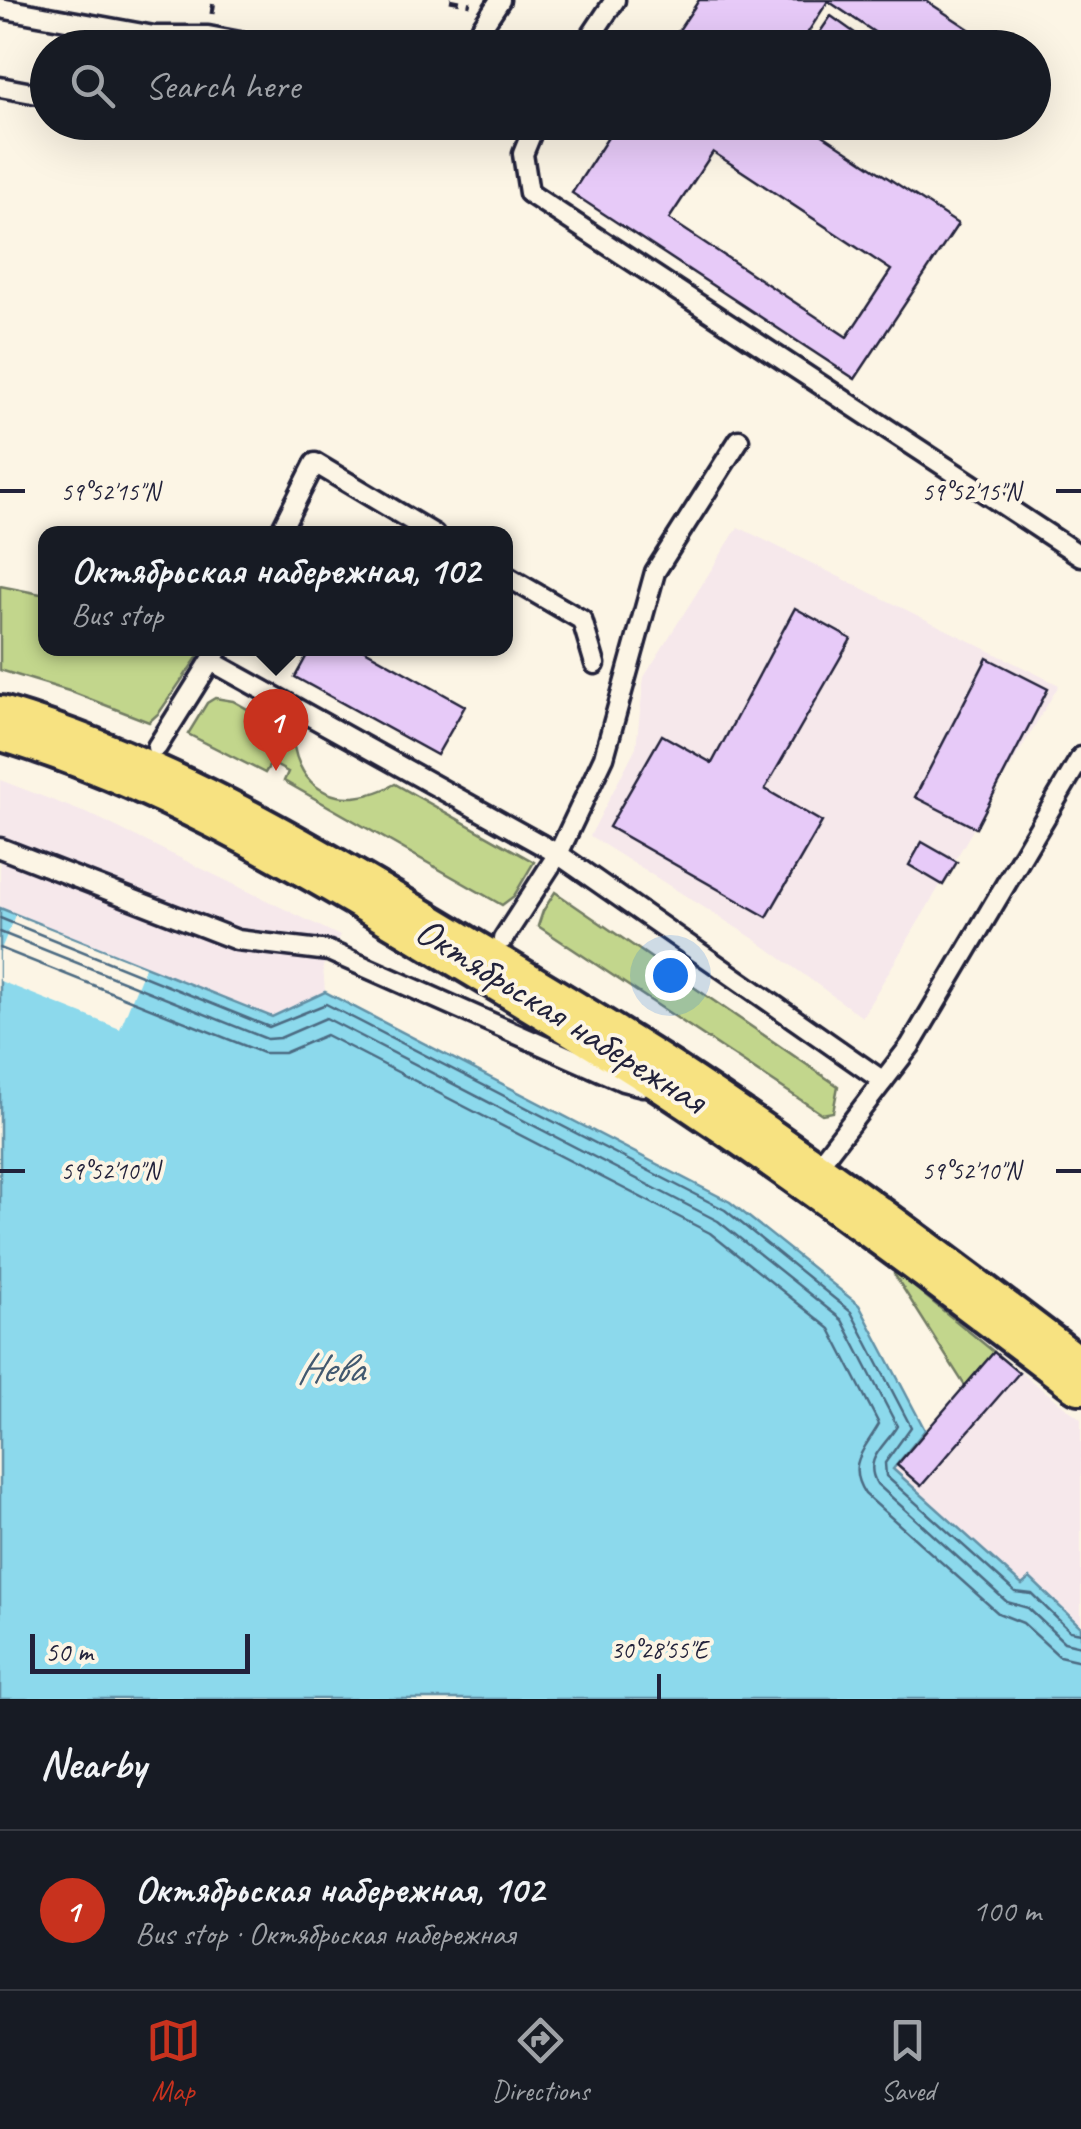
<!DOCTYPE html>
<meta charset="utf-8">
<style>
:root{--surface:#171b24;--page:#20242c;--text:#f1f3f6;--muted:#9ea1a6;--line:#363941;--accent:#c8321e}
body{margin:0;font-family:Caveat,sans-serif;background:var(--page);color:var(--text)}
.scale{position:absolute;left:30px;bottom:25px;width:220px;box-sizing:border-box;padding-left:10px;border:5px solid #22223b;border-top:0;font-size:28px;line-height:35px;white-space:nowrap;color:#22223b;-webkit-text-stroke:8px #fcf5e5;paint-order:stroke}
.you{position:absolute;left:670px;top:975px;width:35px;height:35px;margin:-25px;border:8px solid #fff;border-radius:50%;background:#1a73e8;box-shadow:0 0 0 15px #1a73e833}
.badge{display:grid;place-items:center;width:65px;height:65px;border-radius:50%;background:var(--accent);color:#fff;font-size:32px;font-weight:700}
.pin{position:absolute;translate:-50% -82px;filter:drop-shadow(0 2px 5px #0008)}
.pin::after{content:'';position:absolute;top:52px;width:35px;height:30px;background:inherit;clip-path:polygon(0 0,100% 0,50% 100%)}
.popup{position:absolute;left:38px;top:526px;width:475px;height:130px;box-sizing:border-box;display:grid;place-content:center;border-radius:20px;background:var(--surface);filter:drop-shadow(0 2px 8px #0005);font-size:32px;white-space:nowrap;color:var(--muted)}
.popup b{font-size:38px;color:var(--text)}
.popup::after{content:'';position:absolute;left:50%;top:100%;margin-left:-20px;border:20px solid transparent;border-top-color:var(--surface)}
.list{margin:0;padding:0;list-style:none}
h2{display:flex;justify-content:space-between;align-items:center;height:130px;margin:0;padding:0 40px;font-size:42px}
h2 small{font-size:32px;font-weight:400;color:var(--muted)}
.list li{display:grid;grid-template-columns:65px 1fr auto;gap:30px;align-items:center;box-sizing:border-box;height:160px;padding:0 40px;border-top:2px solid var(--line)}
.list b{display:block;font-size:38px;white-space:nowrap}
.list p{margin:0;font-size:32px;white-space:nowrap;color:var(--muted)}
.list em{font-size:32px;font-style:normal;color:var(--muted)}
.icon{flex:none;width:55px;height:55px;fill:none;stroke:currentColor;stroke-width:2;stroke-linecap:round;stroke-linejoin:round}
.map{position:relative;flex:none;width:1081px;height:1699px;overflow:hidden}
.search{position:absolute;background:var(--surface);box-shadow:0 10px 40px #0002;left:30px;right:30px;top:30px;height:110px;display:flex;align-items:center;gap:25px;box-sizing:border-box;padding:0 35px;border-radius:55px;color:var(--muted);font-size:38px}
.sheet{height:290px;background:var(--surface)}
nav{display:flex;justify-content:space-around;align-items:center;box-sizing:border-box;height:140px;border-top:2px solid var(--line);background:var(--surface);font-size:28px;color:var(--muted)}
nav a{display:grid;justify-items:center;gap:5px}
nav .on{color:var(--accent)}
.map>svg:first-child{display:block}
</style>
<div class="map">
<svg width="1081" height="1699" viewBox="0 0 1081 1699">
<rect width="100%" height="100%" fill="#fcf5e5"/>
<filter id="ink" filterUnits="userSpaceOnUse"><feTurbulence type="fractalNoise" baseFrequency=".01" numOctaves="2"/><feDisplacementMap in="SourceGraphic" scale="20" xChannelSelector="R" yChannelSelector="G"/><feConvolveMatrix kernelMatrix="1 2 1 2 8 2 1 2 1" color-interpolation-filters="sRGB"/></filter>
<g filter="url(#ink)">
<g fill="#f6e8eb">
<polygon points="738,527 1059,685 862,1017 756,940 590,836 636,747 644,677"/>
<polygon points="0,780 96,817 340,936 323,966 325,992 272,1017 0,908"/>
<polygon points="994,1352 1081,1419 1081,1627 1030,1578 1023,1586 892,1468"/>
</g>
<g fill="#c2d68c" stroke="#727c64" stroke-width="2.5">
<polygon points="0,586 46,595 46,648 203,649 159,713 149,722 69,691 0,670"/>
<path d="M215,698L233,701L292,734C298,795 343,812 395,784L534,862L514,896L502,905L284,781L288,772L271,763L265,773L188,734L207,703Z"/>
<polygon points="555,892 838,1086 833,1112 822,1114 538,926 543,911"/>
<polygon points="896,1272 994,1352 965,1386 894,1274"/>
</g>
<polygon fill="#8cd9ec" stroke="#6290a5" stroke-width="2.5" points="0,908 272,1017 325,992 730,1202 859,1305 925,1430 893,1469 1022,1585 1030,1578 1081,1627 1081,1699 0,1699"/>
<polygon fill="#fcf5e5" points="15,915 145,967 120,1029 0,981 0,952"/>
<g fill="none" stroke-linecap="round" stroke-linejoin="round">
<g stroke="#4c6b82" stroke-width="2.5">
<polyline points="0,918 269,1027 326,1004 725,1210 851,1312 911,1427 885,1463 886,1476 1015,1592 1032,1594 1070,1631 1081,1633"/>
<path d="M0,932L267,1039L280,1038L326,1018L718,1221L842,1320L897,1426C886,1446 862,1458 877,1484L1007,1602L1028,1608L1064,1642L1081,1646"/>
<path d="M0,948L263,1053H284L326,1035L710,1233L830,1329L879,1424C865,1449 845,1464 865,1494L998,1613L1023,1623L1059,1656L1081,1661"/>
</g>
</g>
<g fill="#e7caf8" stroke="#22223b" stroke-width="2.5" fill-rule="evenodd">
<polygon points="699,0 925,0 998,48 898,48 828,1 798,48 667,48"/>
<polygon points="831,16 869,43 866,48 809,48"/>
<path d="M618,122H803L958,224L855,379L572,193ZM713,152L891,270L847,337L669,219Z"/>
<polygon points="795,608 851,639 765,789 822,822 767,917 609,827 662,735 712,763"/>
<polygon points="311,648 361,648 465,706 437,755 295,677"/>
<polygon points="987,658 1048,689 976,828 915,797"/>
<polygon points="922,842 957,862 943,885 909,865"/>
<polygon points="994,1352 1019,1373 921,1486 897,1465"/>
</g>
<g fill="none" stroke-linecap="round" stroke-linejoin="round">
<g stroke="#22223b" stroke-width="25">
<g id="lane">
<polyline points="0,8 154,36 208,36 271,48"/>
<polyline points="468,48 500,0"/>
<polyline points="583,48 615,0"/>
<polyline points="0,87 48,96"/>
<polyline points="536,122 523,154 529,193 1081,556"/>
<polyline points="279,534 315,463 434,534"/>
<polyline points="506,576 582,620 595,664"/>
<polyline points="211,661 558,854 883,1081"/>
<polyline points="157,747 219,648"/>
<polyline points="0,848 237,940 329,951 623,1081 643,1086"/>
<polyline points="503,939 558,854 604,757 655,572 739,440"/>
<polyline points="827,1154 910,1046 1081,757"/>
</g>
</g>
<g stroke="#22223b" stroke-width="60">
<path id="primary" d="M0,723C155,769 295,851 433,934C511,981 589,1027 665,1076C808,1170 945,1273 1081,1377"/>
</g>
<g stroke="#22223b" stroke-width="5" stroke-dasharray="10 8" stroke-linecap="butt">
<polyline points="450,0 471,4"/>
<polyline points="212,14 214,0"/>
</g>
<use href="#lane" stroke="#fcf5e5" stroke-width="18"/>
<use href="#primary" stroke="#f7e281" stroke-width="52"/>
</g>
</g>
<path fill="none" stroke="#22223b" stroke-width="4" d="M0,491H25M1056,491H1081M0,1171H25M1056,1171H1081M659,1674V1699"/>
<g text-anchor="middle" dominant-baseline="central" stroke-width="8" stroke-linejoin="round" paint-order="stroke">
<g font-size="40" fill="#22223b" stroke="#fcf5e5">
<text transform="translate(561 1015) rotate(32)">Октябрьская набережная</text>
</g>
<g font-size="42" font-style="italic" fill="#425970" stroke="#fcf5e5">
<text x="330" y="1368">Нева</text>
</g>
</g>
<g font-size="25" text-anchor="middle" fill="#22223b" stroke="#fcf5e5" stroke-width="8" stroke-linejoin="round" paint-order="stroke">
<text x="110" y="500">59°52'15"N</text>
<text x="971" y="500">59°52'15"N</text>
<text x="110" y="1179">59°52'10"N</text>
<text x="971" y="1179">59°52'10"N</text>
<text x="659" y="1658">30°28'55"E</text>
</g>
</svg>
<div class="scale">50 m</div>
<div class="you"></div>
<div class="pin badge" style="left:276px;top:771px">1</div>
<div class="popup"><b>Октябрьская набережная, 102</b>Bus stop</div>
<div class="search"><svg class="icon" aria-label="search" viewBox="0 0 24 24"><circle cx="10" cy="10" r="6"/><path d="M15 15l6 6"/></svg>Search here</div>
</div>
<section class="sheet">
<h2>Nearby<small></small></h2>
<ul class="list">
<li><span class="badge">1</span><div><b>Октябрьская набережная, 102</b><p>Bus stop · Октябрьская набережная</p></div><em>100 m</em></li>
</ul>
</section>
<nav>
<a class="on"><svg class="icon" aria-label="map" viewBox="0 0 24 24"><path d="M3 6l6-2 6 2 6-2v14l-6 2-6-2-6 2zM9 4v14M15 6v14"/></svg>Map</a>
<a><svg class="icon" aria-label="directions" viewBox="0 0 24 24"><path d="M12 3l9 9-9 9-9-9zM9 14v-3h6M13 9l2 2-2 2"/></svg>Directions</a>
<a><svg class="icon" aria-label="saved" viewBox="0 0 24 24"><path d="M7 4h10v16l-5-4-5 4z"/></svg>Saved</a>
</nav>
